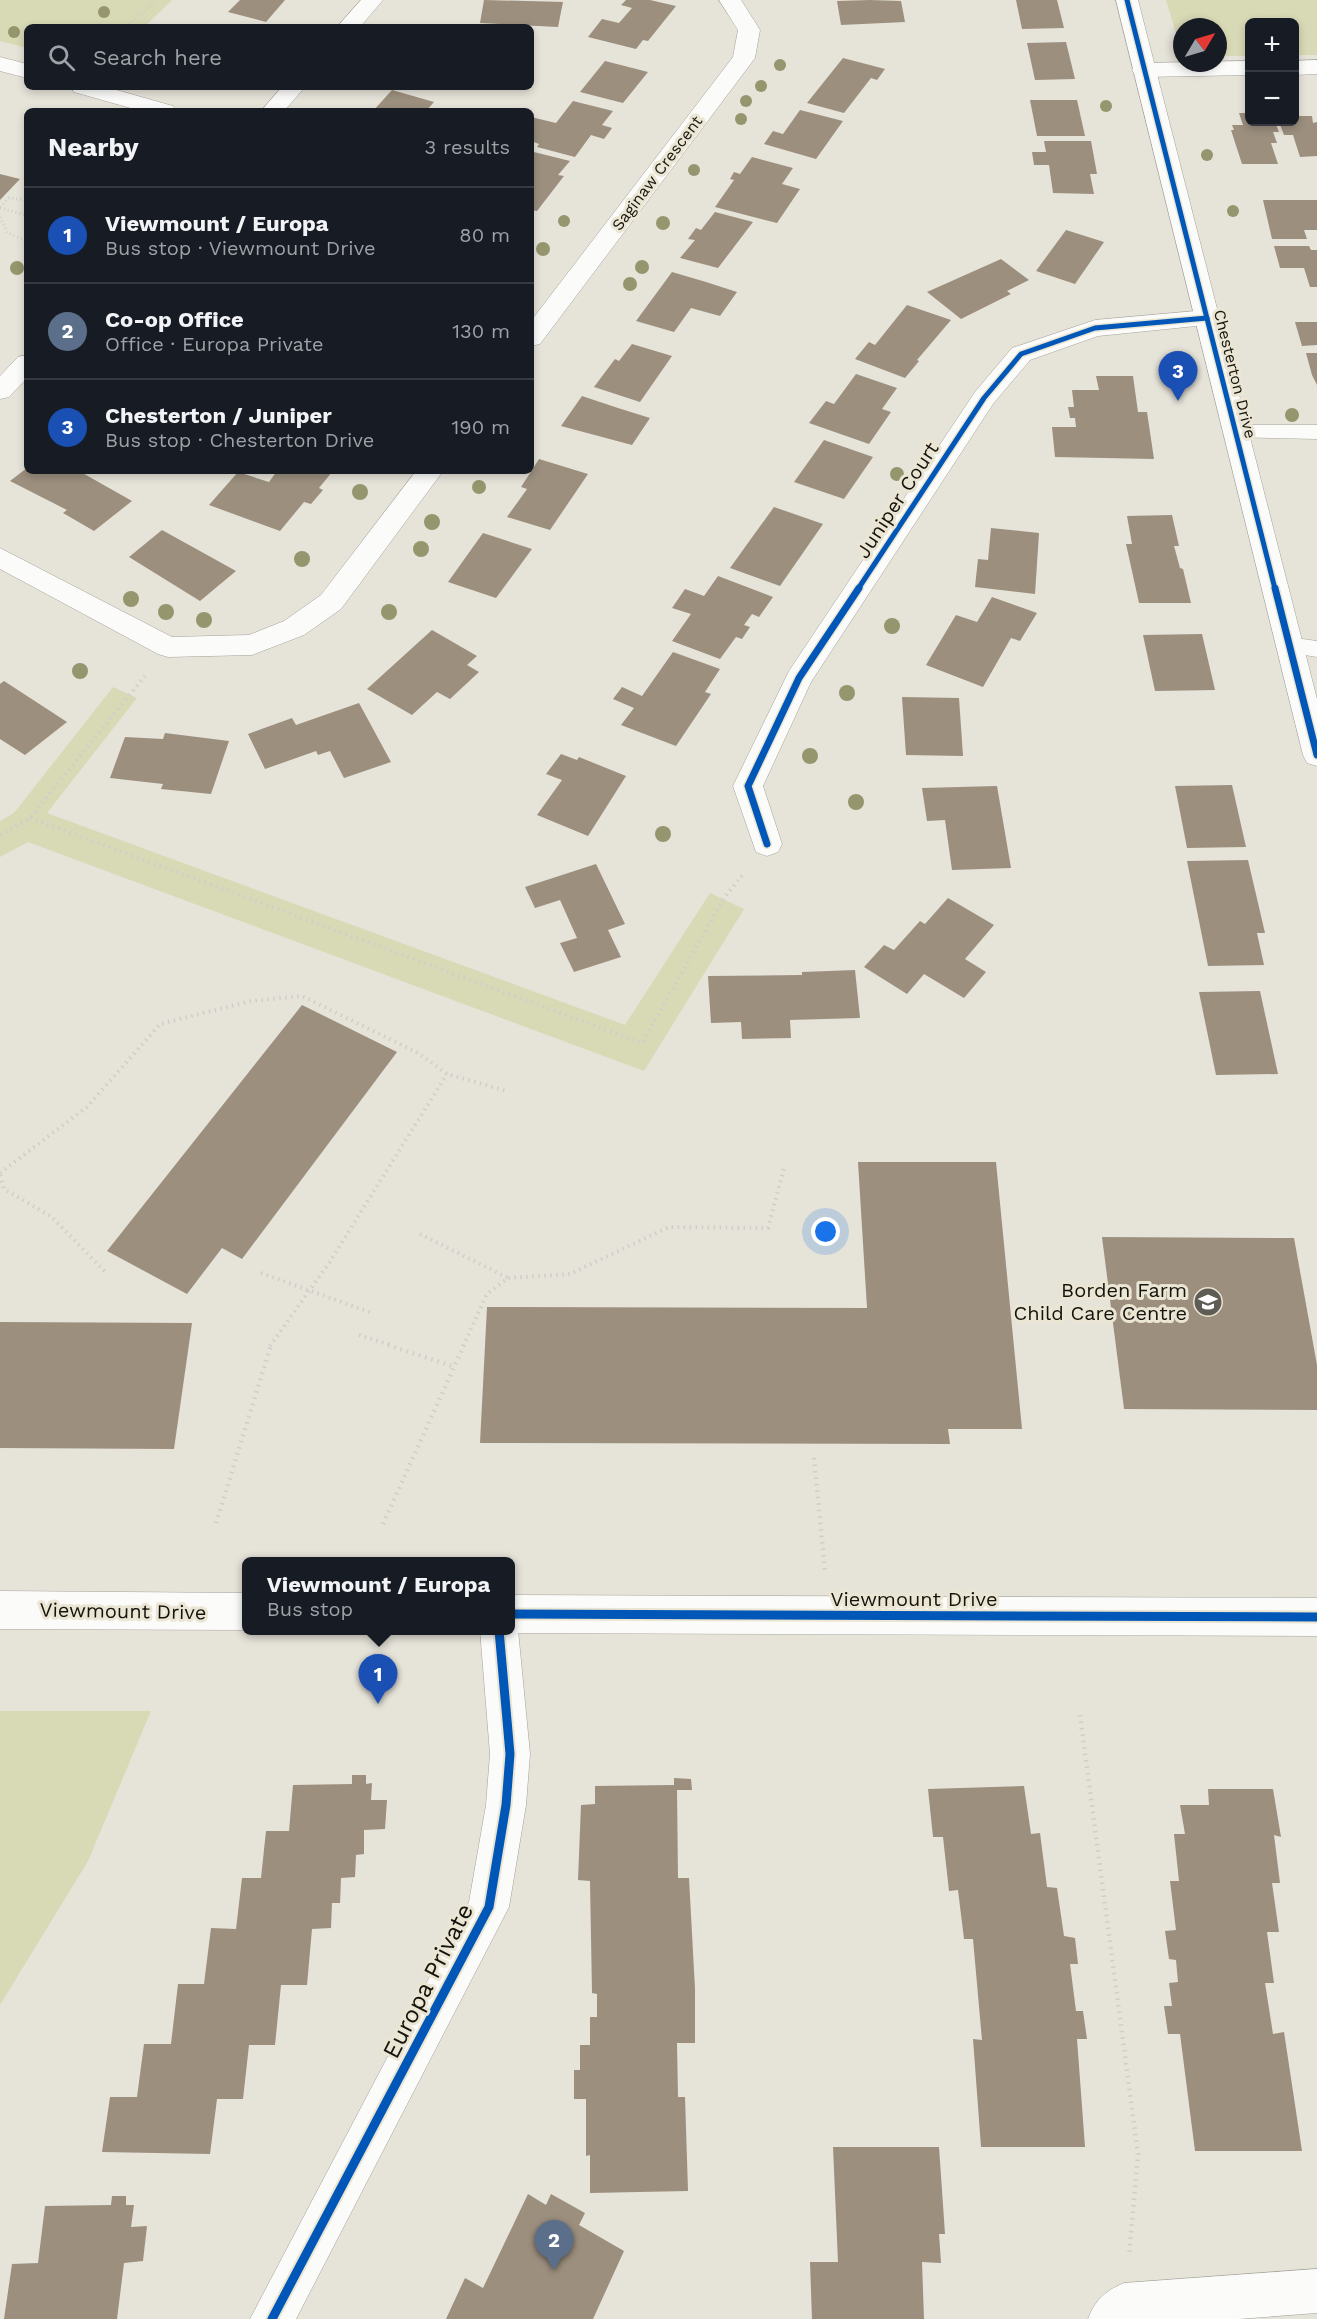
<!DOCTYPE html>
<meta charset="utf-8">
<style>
:root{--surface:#171b24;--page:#242831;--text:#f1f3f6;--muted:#9ea1a6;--line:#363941;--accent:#d93025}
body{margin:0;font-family:"Work Sans",sans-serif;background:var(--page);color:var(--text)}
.controls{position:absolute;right:18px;top:18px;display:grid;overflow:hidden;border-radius:9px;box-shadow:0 3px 9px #0003}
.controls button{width:54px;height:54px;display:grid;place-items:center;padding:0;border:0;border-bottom:2px solid var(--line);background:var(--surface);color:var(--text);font:30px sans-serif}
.compass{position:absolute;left:1173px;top:18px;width:54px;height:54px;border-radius:50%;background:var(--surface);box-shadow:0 3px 9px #0003;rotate:52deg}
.you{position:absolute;left:826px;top:1232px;width:21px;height:21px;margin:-15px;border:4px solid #fff;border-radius:50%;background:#1a73e8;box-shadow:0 0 0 9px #1a73e833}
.badge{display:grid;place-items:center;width:39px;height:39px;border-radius:50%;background:var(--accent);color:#fff;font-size:20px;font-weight:700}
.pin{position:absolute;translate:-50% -50px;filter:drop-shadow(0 2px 3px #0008)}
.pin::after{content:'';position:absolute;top:32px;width:21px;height:18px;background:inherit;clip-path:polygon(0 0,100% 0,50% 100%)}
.popup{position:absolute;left:242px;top:1557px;width:273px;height:78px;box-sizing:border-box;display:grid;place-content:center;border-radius:9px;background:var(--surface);filter:drop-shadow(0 2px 4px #0005);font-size:20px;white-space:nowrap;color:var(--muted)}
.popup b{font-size:22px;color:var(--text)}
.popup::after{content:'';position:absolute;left:50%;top:100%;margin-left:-12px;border:12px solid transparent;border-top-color:var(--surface)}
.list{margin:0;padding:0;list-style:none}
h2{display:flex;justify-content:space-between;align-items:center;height:78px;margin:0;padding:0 24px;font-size:26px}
h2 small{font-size:20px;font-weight:400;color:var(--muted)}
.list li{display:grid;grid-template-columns:39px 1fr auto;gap:18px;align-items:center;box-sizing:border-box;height:96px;padding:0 24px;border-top:2px solid var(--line)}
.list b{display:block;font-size:22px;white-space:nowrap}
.list p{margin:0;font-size:20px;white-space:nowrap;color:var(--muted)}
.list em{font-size:20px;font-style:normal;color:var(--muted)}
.icon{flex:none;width:33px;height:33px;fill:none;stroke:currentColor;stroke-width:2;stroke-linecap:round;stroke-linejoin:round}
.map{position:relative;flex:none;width:1317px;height:2319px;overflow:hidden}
.search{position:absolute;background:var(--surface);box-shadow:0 3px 9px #0003;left:24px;top:24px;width:510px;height:66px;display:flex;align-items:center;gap:15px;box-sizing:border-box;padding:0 21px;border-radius:9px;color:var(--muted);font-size:22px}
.panel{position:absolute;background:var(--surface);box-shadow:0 3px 9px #0003;left:24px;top:108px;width:510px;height:366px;border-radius:9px}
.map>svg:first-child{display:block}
</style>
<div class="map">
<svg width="1317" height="2319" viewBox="0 0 1317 2319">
<rect width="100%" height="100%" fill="#e6e3d9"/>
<g fill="#d8d9b5">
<polygon points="0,0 172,0 144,27 27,27 27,48 0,41"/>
<polygon points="1166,0 1317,0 1317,55 1295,55 1294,22 1250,22 1249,56 1218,56 1218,27 1182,27 1182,44 1179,43"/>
<polygon points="113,687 137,698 47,813 625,1025 710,893 744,909 644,1071 28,842 0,857 0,821 14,813"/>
<polygon points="0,1711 151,1711 88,1861 0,2005"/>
</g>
<g fill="#9c8f7e">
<polygon points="240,0 285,0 266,22 228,12"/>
<polygon points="484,0 563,2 558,27 480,23"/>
<polygon points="626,0 650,0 676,6 648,41 643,40 636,49 588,37 602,19 619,23 632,8 621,5"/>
<polygon points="870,0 901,1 905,22 841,25 837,1"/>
<polygon points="1016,0 1057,0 1064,28 1022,29"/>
<polygon points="1066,42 1075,79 1035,80 1027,43"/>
<polygon points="843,58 885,69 877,80 871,78 844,113 807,103"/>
<polygon points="605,61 648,72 623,103 580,92"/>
<polygon points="392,90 434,102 426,111 373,111"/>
<polygon points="1030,100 1077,100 1085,136 1037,136"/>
<polygon points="573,101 613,111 602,125 612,128 604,139 591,135 575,157 537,147 539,144 531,141 531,117 556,123"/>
<polygon points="800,110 843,121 816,159 764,144 773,131 783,134"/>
<polygon points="1239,113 1250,113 1250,122 1275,122 1279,132 1273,132 1277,143 1271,143 1278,164 1242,164 1231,130 1234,130 1232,125 1243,125"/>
<polygon points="1294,116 1312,116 1313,123 1317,122 1317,156 1300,157 1293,135 1284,135 1279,122 1294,122"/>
<polygon points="1044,141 1091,141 1097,174 1090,174 1094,194 1053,193 1049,165 1034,165 1032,152 1046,152"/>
<polygon points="534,152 570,161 558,175 564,176 537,211 531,210 531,155"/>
<polygon points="752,157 793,168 782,184 800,189 777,223 715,207 734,180 730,179 734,172 740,174"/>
<polygon points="0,174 20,179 0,200"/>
<polygon points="1263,200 1317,200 1317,230 1304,230 1307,239 1272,239"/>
<polygon points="715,212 753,222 718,268 680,258 695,240 688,239 696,228 701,230"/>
<polygon points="1066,230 1104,242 1075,284 1036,271"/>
<polygon points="1274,246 1309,246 1311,250 1317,250 1317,287 1310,287 1304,268 1280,268"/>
<polygon points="1001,259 1029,280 1007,291 1011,294 961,319 927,292"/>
<polygon points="672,272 706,282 737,292 720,316 691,308 674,332 636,321"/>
<polygon points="907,305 951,320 917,360 919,361 905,378 855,359 869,342 875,345"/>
<polygon points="1295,322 1317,322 1317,345 1302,346"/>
<polygon points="632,344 672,356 640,402 594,387 615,359 619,361"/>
<polygon points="1306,353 1317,353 1317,385 1312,375"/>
<polygon points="856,374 897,388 882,409 891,412 869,444 809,423 826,401 834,404"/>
<polygon points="1096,376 1133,376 1138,412 1147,412 1154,459 1055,457 1052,427 1076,427 1075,418 1070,418 1068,407 1074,407 1072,390 1099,390"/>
<polygon points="582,396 618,408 650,418 632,445 561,426"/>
<polygon points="824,440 873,457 844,499 794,482"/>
<polygon points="539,459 588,474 550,530 507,517 527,489 521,487"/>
<polygon points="27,468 27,471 79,471 132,501 94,531 63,513 67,510 10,481"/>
<polygon points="277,471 332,472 319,488 323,490 311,504 304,502 280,531 209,505 238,472 269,482"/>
<polygon points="774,507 823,524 780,586 730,568"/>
<polygon points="1172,515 1179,546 1174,546 1180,568 1183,569 1191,603 1139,603 1126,544 1132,544 1127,516"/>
<polygon points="991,528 1039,533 1035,594 975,587 978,559 988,560"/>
<polygon points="162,530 236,571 200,601 129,557"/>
<polygon points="483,533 532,549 496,598 448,582"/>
<polygon points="718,576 773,597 759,617 752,614 744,625 750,627 742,639 736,637 720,659 672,641 691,614 672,608 685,589 704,596"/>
<polygon points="992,597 1037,613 1020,641 1011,638 983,687 926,665 956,615 977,622"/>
<polygon points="432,630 477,656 467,665 479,672 450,699 437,692 412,715 367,689"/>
<polygon points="1202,634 1215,690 1155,691 1143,635"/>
<polygon points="673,652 720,669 705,692 711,694 676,746 621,725 634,708 613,699 622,687 642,696"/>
<polygon points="4,681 67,722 25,755 0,739 0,684"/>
<polygon points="902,697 959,698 963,756 906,755"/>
<polygon points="359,703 391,762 344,778 330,751 318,755 316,751 265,769 248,734 292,718 296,725"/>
<polygon points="165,733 229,741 211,794 161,789 163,784 110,778 125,737 163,739"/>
<polygon points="561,754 577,760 579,757 626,776 588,836 537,815 562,780 546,774"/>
<polygon points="1232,785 1246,847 1187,848 1175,786"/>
<polygon points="997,786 1011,868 952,870 945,820 927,821 922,788"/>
<polygon points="1248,860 1265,933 1257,933 1264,965 1208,966 1187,861"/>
<polygon points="596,864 625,924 608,930 621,957 574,972 560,943 577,938 560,900 535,908 525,887"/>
<polygon points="948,898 994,925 965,959 986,972 964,998 924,974 907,994 864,967 884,945 894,950 920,921 925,924"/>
<polygon points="855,970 860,1018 790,1020 791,1038 742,1039 741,1022 711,1023 708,976 802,975 802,972"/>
<polygon points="1260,991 1278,1074 1216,1075 1199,992"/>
<polygon points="302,1005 397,1052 242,1259 222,1248 187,1294 107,1251"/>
<polygon points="858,1162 996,1162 1022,1429 948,1429 950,1444 480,1443 487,1307 867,1308"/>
<polygon points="1102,1237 1294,1238 1317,1365 1317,1410 1124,1409"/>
<polygon points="0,1322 192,1323 174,1449 0,1448"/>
<polygon points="352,1775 366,1775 366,1784 372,1783 371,1800 387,1800 385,1829 364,1830 364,1854 356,1855 355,1877 341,1878 340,1903 332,1903 331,1928 312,1929 307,1985 281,1985 275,2045 249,2045 243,2099 217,2099 210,2154 102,2152 110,2097 137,2097 144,2044 171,2044 178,1984 204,1984 211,1928 236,1929 242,1878 261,1878 266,1831 289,1831 293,1785 352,1784"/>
<polygon points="674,1778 691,1779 692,1790 677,1790 678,1878 689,1878 695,1989 695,2043 677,2043 678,2097 685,2097 688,2191 590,2193 590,2155 586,2156 586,2099 574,2099 574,2070 580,2070 580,2045 590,2045 590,2017 597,2017 597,1994 592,1993 590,1881 578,1880 581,1805 595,1804 595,1786 674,1785"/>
<polygon points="1024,1786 1031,1834 1040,1833 1047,1887 1057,1888 1064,1936 1075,1938 1078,1964 1070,1964 1076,2011 1083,2011 1087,2039 1077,2039 1085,2147 981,2147 973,2039 982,2040 973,1939 964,1939 958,1890 949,1891 943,1837 933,1837 928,1789"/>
<polygon points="1208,1789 1273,1789 1281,1837 1274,1835 1280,1883 1272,1883 1279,1932 1267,1932 1274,1983 1265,1983 1273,2034 1284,2032 1302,2151 1195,2151 1180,2034 1168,2034 1164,2006 1172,2006 1169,1983 1178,1982 1176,1960 1169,1959 1165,1931 1176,1930 1170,1881 1179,1881 1174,1834 1185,1834 1180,1805 1209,1805"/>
<polygon points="833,2147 939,2147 945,2234 939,2234 941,2263 922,2262 924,2319 812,2319 810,2262 838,2262"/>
<polygon points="528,2194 546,2205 551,2194 585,2213 579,2225 624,2251 593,2319 446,2319 465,2278 483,2288"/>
<polygon points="112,2196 126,2196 126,2205 134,2205 131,2227 147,2226 143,2261 124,2263 117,2319 4,2319 12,2264 38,2263 45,2206 111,2205"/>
</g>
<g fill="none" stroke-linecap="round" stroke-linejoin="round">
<g stroke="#a4a29b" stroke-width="1">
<g id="lane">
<polygon points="1236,425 1317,425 1317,439 1229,437 1226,432 1229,427"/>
<polygon points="1288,637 1317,641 1317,657 1280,651 1277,645 1280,639"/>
</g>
</g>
<g stroke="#a4a29b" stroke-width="1">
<g id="street">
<polygon points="361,0 383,0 360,27 337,27"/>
<polygon points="719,0 741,0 760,30 755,58 540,344 531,346 531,321 733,57 738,30"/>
<polygon points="0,57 27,64 27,78 0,71"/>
<polygon points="1317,60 1317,74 1294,75 1294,61"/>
<polygon points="1250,61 1250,75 1143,77 1135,75 1132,70 1135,65 1143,63"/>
<polygon points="71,87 106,87 173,106 176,111 141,111 74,92"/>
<polygon points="282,87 305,87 284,111 261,111"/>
<polygon points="1207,310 1216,312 1219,318 1216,324 1098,336 1030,360 993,404 811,682 763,786 782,844 778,852 767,856 756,852 733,786 789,671 975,392 1012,348 1095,320"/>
<polygon points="27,355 27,378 9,397 0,399 0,376 18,357"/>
<polygon points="416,471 443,471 341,609 304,635 252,655 168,657 158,654 0,569 0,548 172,637 249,635 284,621 321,595"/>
<polygon points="510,1616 518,1630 530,1754 526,1805 509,1907 296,2319 250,2319 469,1902 486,1805 490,1754 480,1630 510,1630"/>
<path d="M1317,2269V2313L1239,2319H1088C1095,2300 1105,2291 1124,2283Z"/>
</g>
</g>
<g stroke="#a4a29b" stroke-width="1">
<g id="secondary">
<polygon points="1116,0 1138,0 1317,699 1317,766 1307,763 1303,755"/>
<polygon points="0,1591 246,1593 246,1630 0,1629"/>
<polygon points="510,1595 1317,1598 1317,1636 510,1633 505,1630 510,1630"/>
</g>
</g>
<g stroke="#cfcecb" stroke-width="3" stroke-dasharray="1 3" stroke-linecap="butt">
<polyline points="126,27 156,0"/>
<polyline points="0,207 9,198 27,200"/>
<polyline points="0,208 27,215"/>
<polyline points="0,217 7,232 27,242"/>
</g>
<g stroke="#cfcecb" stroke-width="4" stroke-dasharray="1.5 4.5" stroke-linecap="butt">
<polyline points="30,818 642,1043 724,898 744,873"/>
<polyline points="0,835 30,818 145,676"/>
<polyline points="0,1173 87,1107 160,1024 251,1001 302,996 418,1053 447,1074 507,1091"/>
<polyline points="0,1175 4,1189 52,1217 106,1273"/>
<polyline points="420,1234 508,1278"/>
<polyline points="261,1273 372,1313"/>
<polyline points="359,1335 393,1346"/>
<polyline points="270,1346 329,1263 447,1074"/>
<polyline points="463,1346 487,1294 508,1278 570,1274 669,1227 768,1228 784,1168"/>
</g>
<g stroke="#cfcecb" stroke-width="4.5" stroke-dasharray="1.5 5" stroke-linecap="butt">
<polyline points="388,1345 452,1366"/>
<polyline points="814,1458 825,1571"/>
<polyline points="216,1523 271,1345"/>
<polyline points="383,1524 464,1345"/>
<polyline points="1080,1715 1138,2154 1129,2256"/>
</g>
<use href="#lane" fill="#fbfbf9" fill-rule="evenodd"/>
<use href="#street" fill="#fbfbf9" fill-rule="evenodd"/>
<use href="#secondary" fill="#fbfbf9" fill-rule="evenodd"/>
<g stroke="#ebe6d4" stroke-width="8">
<g id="cycleway-far2">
<polyline points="1127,0 1275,589"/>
<polyline points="858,589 984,398 1021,354 1095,328 1207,318"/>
</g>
</g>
<g stroke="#ebe6d4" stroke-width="10">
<g id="cycleway-far1">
<polyline points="1275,588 1317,755"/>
<polyline points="767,844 748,786 799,678 859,588"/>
</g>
</g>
<g stroke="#ebe6d4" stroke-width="13">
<g id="cycleway">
<polyline points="510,1614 1317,1617"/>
<polyline points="272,2319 489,1907 506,1805 510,1754 499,1630"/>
</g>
</g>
<use href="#cycleway-far2" stroke="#0057b8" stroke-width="5"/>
<use href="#cycleway-far1" stroke="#0057b8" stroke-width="7"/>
<use href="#cycleway" stroke="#0057b8" stroke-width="9"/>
</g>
<g fill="#95956e">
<circle cx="104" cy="12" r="6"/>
<circle cx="14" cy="32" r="6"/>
<circle cx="780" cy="65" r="6"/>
<circle cx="761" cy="86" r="6"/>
<circle cx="746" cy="101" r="6"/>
<circle cx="1106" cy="106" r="6"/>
<circle cx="741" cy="119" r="6"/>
<circle cx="1207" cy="155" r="6"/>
<circle cx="694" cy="170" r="6"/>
<circle cx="1233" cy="211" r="6"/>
<circle cx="564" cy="221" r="6"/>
<circle cx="663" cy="223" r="7"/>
<circle cx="543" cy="249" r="7"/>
<circle cx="642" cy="267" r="7"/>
<circle cx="17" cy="268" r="7"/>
<circle cx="630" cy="284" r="7"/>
<circle cx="1292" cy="415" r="7"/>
<circle cx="897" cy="474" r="7"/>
<circle cx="479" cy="487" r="7"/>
<circle cx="360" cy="492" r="8"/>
<circle cx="432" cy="522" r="8"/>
<circle cx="421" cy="549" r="8"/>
<circle cx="302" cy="559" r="8"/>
<circle cx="131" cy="599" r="8"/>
<circle cx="166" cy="612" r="8"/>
<circle cx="389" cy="612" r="8"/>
<circle cx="204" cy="620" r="8"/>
<circle cx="892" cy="626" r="8"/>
<circle cx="80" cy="671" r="8"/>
<circle cx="847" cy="693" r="8"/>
<circle cx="810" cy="756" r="8"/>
<circle cx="856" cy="802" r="8"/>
<circle cx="663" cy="834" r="8"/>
</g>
<defs>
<g id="school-disc" transform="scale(1.5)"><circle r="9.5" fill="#5e5c54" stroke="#ebe6d4"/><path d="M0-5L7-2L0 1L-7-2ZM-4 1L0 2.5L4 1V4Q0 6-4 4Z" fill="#fff"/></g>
</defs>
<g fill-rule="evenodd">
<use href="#school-disc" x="1208" y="1302"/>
</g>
<g text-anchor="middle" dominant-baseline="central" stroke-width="6" stroke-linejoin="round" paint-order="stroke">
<g font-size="16" fill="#15130d" stroke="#ebe6d4">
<text transform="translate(657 173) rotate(-53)">Saginaw Crescent</text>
<text transform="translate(1235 374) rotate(76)">Chesterton Drive</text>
</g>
<g font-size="20" fill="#15130d" stroke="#ebe6d4">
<text transform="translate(897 500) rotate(-57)">Juniper Court</text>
<text x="914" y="1599">Viewmount Drive</text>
<text transform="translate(123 1611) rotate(1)">Viewmount Drive</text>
</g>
<g font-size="20" fill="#15130d" stroke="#ebe6d4" text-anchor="end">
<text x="1187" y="1290">Borden Farm<tspan x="1187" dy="23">Child Care Centre</tspan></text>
</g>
<g font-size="24" fill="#15130d" stroke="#ebe6d4">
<text transform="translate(428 1981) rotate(-63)">Europa Private</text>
</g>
</g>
</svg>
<div class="controls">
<button>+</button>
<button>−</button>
</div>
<svg class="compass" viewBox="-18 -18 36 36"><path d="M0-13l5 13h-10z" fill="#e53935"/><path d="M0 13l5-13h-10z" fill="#9ea1a6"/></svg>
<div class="you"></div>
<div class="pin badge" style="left:378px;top:1704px;background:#1a4fb4">1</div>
<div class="popup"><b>Viewmount / Europa</b>Bus stop</div>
<div class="pin badge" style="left:554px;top:2270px;background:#5c6f8a">2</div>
<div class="pin badge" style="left:1178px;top:401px;background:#1a4fb4">3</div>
<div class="search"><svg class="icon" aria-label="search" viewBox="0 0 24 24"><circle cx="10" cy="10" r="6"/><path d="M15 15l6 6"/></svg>Search here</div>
<section class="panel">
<h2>Nearby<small>3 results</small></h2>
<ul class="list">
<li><span class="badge" style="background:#1a4fb4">1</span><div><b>Viewmount / Europa</b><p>Bus stop · Viewmount Drive</p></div><em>80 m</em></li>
<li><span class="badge" style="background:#5c6f8a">2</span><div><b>Co-op Office</b><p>Office · Europa Private</p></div><em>130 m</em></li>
<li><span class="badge" style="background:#1a4fb4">3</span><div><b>Chesterton / Juniper</b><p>Bus stop · Chesterton Drive</p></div><em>190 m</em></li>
</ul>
</section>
</div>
